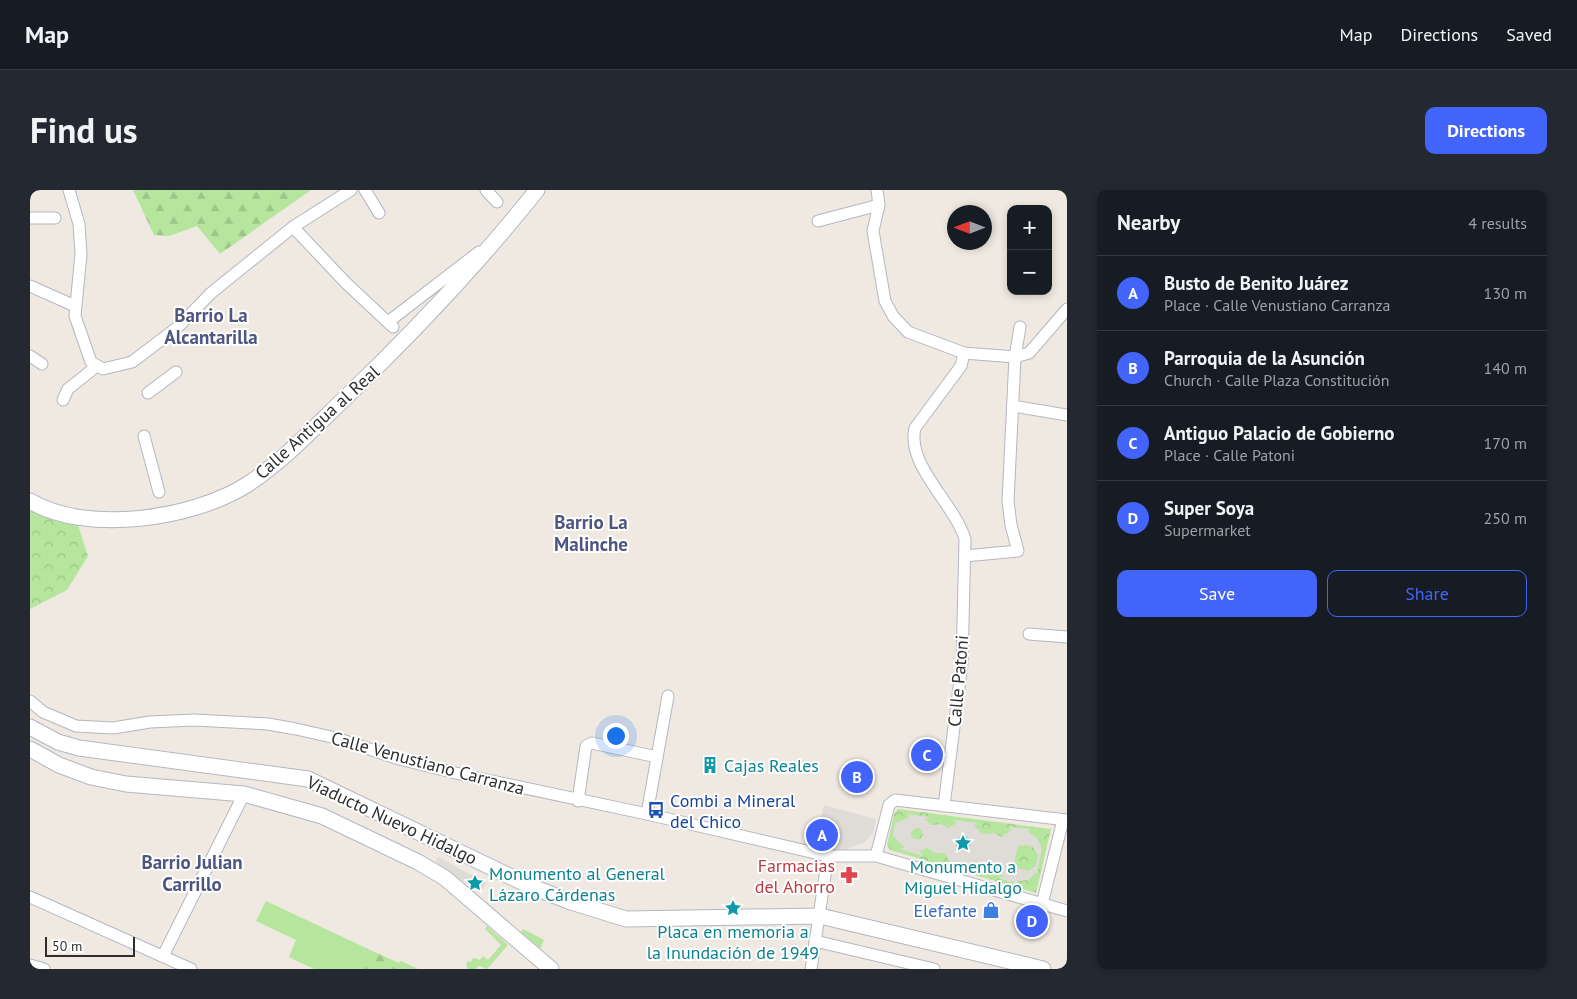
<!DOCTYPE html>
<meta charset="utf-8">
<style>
:root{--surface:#171b24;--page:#242831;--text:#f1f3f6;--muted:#9ea1a6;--line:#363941;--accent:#4264fb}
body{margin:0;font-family:"PT Sans",sans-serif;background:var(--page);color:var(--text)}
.controls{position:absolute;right:15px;top:15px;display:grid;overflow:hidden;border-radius:10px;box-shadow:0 2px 8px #0003}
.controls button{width:45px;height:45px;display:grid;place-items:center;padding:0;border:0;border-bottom:1px solid var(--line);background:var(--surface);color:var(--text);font:25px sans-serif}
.compass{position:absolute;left:917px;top:15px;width:45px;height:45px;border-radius:50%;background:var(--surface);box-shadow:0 2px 8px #0003;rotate:270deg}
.scale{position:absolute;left:15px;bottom:12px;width:90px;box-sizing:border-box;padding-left:5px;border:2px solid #2e2e2e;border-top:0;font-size:14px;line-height:18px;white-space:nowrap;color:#2e2e2e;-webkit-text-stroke:4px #fff;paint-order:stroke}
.you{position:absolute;left:585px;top:545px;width:18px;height:18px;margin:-12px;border:4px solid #fff;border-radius:50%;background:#1a73e8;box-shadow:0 0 0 8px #1a73e833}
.badge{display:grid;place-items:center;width:32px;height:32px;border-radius:50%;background:var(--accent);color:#fff;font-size:16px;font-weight:700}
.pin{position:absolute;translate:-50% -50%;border:2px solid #fff;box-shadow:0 1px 5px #0006}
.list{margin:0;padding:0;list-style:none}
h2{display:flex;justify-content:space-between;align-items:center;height:65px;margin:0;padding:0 20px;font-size:21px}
h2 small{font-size:16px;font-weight:400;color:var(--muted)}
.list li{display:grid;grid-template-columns:32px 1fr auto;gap:15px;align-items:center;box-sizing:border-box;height:75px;padding:0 20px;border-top:1px solid var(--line)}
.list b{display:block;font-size:19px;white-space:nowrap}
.list p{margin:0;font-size:16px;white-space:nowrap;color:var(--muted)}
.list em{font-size:16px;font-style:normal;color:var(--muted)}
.actions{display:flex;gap:10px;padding:15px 20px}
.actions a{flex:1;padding:11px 0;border:1px solid var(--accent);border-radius:10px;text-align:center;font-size:18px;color:var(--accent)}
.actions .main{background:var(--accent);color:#fff}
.map{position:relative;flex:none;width:1037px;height:779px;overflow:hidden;border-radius:10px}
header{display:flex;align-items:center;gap:30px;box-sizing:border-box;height:70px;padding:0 25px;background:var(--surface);border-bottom:1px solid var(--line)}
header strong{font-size:24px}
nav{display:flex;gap:28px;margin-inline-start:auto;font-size:18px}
.intro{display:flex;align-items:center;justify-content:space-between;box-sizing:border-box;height:120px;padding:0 30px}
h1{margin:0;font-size:35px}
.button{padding:12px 22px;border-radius:10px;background:var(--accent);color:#fff;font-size:18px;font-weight:700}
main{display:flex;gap:30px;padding:0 30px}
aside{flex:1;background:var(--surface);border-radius:10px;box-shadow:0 2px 8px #0003}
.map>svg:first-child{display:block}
</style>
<header>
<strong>Map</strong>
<nav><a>Map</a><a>Directions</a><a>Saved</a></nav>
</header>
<div class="intro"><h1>Find us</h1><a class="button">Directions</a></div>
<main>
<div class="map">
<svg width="1037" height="779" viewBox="0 0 1037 779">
<defs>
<pattern id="forest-firs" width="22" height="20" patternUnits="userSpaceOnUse" patternTransform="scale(1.25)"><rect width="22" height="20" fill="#b6e59e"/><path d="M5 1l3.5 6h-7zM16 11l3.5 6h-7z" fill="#9dc588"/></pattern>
<pattern id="park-crowns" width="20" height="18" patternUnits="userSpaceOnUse" patternTransform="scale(1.25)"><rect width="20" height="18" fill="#b6e59e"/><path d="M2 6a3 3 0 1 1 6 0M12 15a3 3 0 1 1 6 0" fill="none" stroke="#9dc588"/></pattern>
<pattern id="water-waves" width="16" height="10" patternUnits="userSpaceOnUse" patternTransform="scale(1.25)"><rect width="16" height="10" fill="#75cff0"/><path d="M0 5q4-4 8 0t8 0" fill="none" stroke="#66b2ce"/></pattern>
</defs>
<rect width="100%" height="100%" fill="#efe9e1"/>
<g fill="#b6e59e">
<polygon points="236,711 336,758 326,779 284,779 259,767 266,750 226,731"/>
<polygon points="457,736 478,755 457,779 449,776 446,779 438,779 436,774 438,771 441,772 443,768 450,770 453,766 458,770 471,755 455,739"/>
<polygon points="493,739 514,750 510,759 491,742"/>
</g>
<g fill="url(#forest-firs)">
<polygon points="103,0 281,0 190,64 167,36 139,46 124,45"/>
<polygon points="336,758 369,773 371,771 388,779 326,779"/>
</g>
<g fill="url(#park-crowns)">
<polygon points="0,313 48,335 58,366 37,400 0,419"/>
<polygon points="868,619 1021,639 1006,703 860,660 857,655 864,624"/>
</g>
<g fill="#dfdcd8" fill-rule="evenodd">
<polygon points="794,615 846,629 843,643 834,653 816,659 802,660 784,656"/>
<path d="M877,624L900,627L895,629L901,635L911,634L918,638L927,633L923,630L948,633L944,635L952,644L964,643L971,647L981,640L979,637L1000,639L998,642L1007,648L1012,659L1007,682L998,690L987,691L988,694L968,688L973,686L966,676H958L946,671L936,675L939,680L915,673L920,671L914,663H905L897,658L890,661L893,666L870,659L874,657L863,646L865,633L880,627ZM885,638H889L893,643L892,647L888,650L881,647V643ZM933,645L937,646L942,654L931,661L925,652ZM997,655L1003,657L1008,665L1006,676L998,681L988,678L984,674L988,656Z"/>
<polygon points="408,667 456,693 450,703 405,672"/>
</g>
<circle fill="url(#water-waves)" cx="933" cy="653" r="7"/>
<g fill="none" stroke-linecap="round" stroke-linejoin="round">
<g stroke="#b4b7c1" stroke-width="13">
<g id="street">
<polyline points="39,0 49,34 51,64 45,126 61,172 73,179 102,172 148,137 181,103 263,37 321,0"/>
<polyline points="335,0 349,23"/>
<polyline points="456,0 467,12"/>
<polyline points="847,0 849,15 843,41 855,111 863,126 878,142 934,163 985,167 999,163 1037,119"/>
<polyline points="0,28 25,28"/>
<polyline points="788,31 849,15"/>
<polyline points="263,37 316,93 363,137"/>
<polyline points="0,96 45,116"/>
<polyline points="358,132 449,62"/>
<polyline points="0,166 12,174"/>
<polyline points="118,203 146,182"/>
<polyline points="33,210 38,199 67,176"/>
<polyline points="983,216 1037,225"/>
<polyline points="114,246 129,302"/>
<polyline points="935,366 988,361 981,335 978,311 985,167 990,137"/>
<polyline points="999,444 1037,447"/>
<polyline points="0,511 13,522 46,536 83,538 120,532 164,530 238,534 266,539 306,548 369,569 438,586 617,624 798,666 846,666 1037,721"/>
<polyline points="548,611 556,556 562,553 627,567"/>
<path d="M914,616L932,474L935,349C924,313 876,275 885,238L931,176L934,163"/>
<polyline points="617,624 638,506"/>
<polyline points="846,666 859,615 865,610 1037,630"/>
<polyline points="0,707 161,779"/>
<polyline points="1012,714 1033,630"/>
<polyline points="785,751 904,779"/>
<polyline points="133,766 214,604"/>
<polyline points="0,775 14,779"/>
<polyline points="781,779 798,666"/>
</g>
</g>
<g stroke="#b4b7c1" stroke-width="17">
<g id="secondary">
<path d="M0,311C57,345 164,329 218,294C254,270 284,238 314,209C383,143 448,74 507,0"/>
<polyline points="0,537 28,552 49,558 278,589 500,696 541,712 596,729 790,726 1013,779"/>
<polyline points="0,559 29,575 61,587 96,594 214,604 292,626 388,672 415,688 521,779"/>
</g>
</g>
<use href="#street" stroke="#fff" stroke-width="11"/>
<use href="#secondary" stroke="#fff" stroke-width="15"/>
</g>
<defs>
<g id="building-bare" transform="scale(1.35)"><path d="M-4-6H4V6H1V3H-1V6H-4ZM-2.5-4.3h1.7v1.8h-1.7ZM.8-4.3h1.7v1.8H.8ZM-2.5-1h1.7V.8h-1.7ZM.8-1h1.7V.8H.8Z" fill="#0f9aa8" stroke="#fff" stroke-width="2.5" paint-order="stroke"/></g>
<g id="bus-bare" transform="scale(1.35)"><path d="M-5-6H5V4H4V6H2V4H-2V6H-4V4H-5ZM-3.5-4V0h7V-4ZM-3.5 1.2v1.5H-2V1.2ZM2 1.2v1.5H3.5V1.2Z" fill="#1a4fb4" stroke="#fff" stroke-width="2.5" paint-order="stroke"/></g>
<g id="sight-bare" transform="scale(1.35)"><path d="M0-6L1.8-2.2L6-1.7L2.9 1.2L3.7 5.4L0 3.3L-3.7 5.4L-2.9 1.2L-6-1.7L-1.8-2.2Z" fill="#0f9aa8" stroke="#fff" stroke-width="2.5" paint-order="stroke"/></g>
<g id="pharmacy-bare" transform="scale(1.35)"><path d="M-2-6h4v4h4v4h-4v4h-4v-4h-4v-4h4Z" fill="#e0444e" stroke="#fff" stroke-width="2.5" paint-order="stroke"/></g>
<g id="shop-bare" transform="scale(1.35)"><path d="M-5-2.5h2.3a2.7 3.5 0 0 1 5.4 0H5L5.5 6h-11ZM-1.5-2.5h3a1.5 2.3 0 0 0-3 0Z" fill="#3f7fe0" stroke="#fff" stroke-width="2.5" paint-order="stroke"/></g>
</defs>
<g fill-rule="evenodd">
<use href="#building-bare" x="680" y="575"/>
<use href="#bus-bare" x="626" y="620"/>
<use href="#sight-bare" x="933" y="653"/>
<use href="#pharmacy-bare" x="819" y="685"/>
<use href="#sight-bare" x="445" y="693"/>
<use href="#sight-bare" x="703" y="718"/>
<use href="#shop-bare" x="961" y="720"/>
</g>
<g text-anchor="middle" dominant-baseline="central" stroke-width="4" stroke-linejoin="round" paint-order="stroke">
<g font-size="18" fill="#2e2e2e" stroke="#fff">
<text transform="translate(287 232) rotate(-42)">Calle Antigua al Real</text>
<text transform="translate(928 491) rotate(-85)">Calle Patoni</text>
<text transform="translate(398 573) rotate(15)">Calle Venustiano Carranza</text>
<text transform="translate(362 630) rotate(25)">Viaducto Nuevo Hidalgo</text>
</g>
<g font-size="18" fill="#0d838f" stroke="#fff" text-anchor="start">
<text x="694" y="575">Cajas Reales</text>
<text x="933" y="676" text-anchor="middle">Monumento a<tspan x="933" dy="21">Miguel Hidalgo</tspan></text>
<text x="459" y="683">Monumento al General<tspan x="459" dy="21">Lázaro Cárdenas</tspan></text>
<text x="703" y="741" text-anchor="middle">Placa en memoria a<tspan x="703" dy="21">la Inundación de 1949</tspan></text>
</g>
<g font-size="18" fill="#164399" stroke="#fff" text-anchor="start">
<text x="640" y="610">Combi a Mineral<tspan x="640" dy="21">del Chico</tspan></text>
</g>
<g font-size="18" fill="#be3a42" stroke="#fff" text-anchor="end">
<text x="805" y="675">Farmacias<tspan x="805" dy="21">del Ahorro</tspan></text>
</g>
<g font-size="18" fill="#366cbe" stroke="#fff" text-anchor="end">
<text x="947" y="720">Elefante</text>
</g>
<g font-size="19" font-weight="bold" fill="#4d5680" stroke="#fff">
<text x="181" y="125">Barrio La<tspan x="181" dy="22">Alcantarilla</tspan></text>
<text x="561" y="332">Barrio La<tspan x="561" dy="22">Malinche</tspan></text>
<text x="162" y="672">Barrio Julian<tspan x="162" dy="22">Carrillo</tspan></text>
</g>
</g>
</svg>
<div class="controls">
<button>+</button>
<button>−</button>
</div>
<svg class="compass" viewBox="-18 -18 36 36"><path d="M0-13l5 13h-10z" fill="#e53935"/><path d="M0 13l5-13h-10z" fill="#9ea1a6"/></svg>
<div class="scale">50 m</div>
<div class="you"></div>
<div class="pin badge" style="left:792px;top:645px">A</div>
<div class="pin badge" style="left:827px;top:587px">B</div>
<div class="pin badge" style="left:897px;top:565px">C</div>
<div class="pin badge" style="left:1002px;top:731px">D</div>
</div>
<aside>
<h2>Nearby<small>4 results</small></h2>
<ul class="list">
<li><span class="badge">A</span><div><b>Busto de Benito Juárez</b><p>Place · Calle Venustiano Carranza</p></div><em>130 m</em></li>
<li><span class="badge">B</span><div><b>Parroquia de la Asunción</b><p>Church · Calle Plaza Constitución</p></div><em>140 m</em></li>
<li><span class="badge">C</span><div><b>Antiguo Palacio de Gobierno</b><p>Place · Calle Patoni</p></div><em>170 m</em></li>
<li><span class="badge">D</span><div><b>Super Soya</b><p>Supermarket</p></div><em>250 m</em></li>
</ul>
<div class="actions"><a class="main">Save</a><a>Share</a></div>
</aside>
</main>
